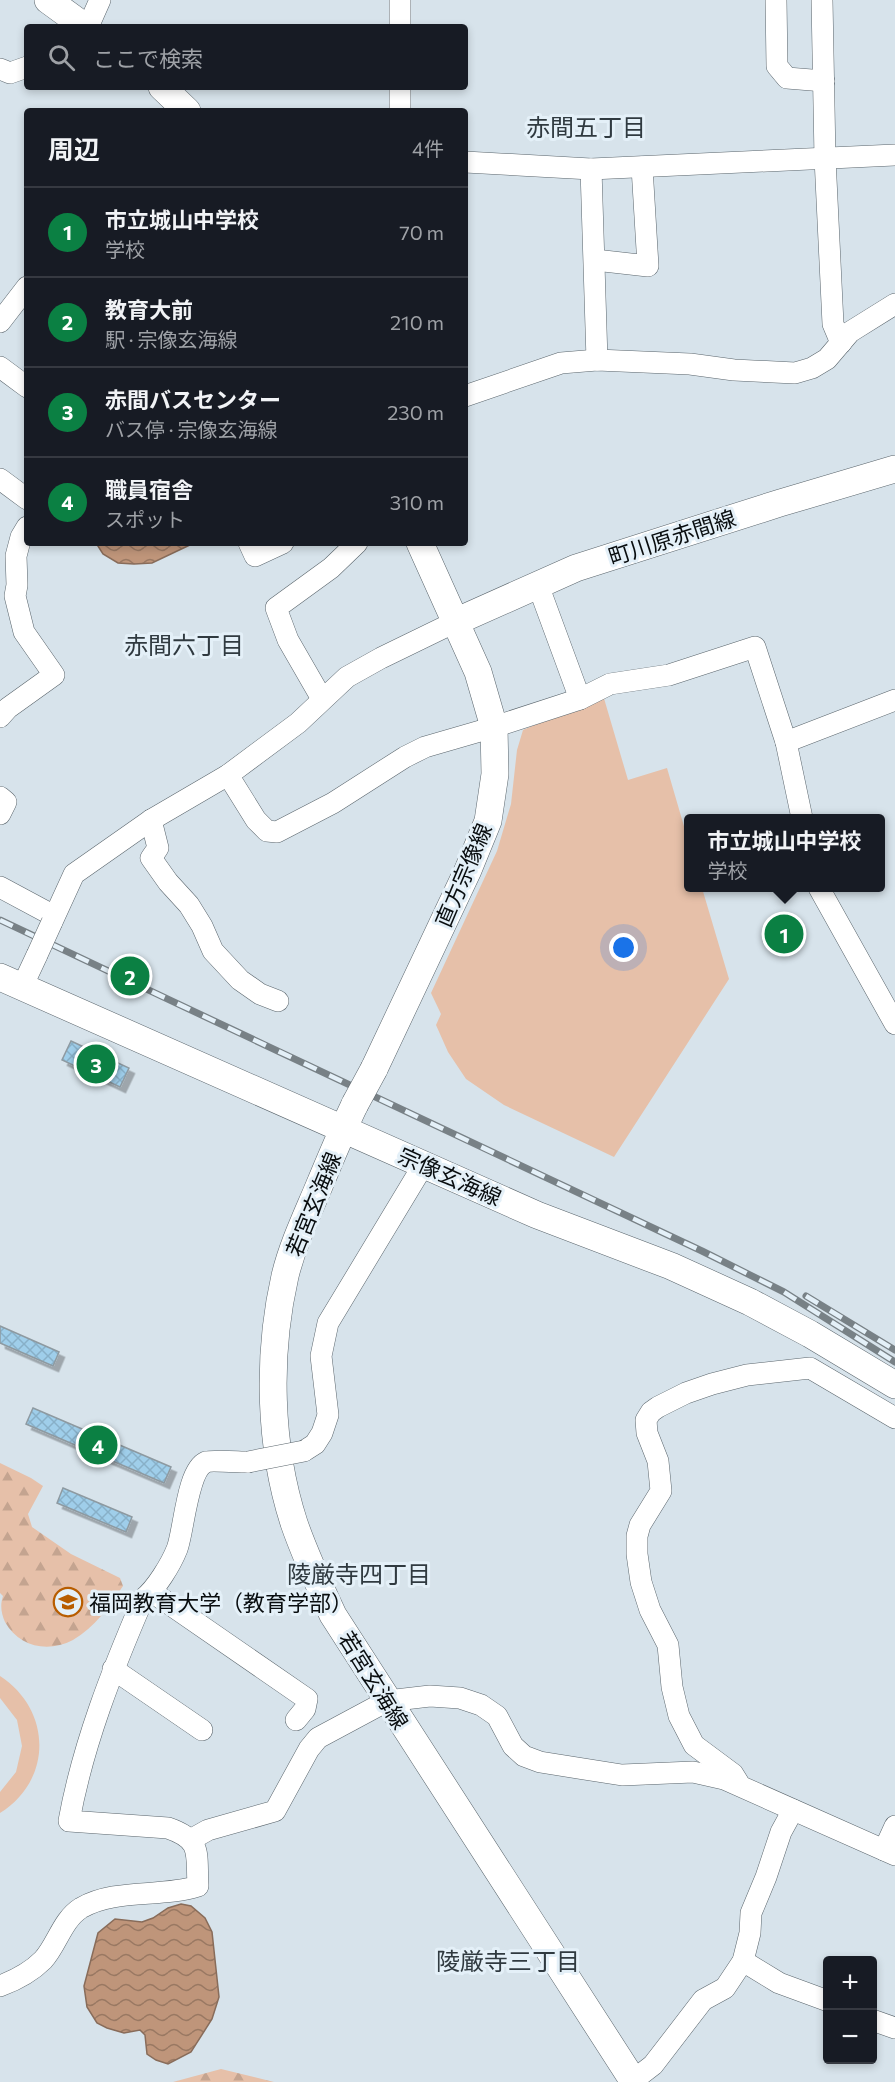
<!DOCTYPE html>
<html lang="ja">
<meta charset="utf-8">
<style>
:root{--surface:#171b24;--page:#20242c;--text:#f1f3f6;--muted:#9ea1a6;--line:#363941;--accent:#0b8043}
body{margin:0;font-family:Commissioner,"Noto Sans JP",sans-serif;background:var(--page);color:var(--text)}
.controls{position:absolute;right:18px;bottom:18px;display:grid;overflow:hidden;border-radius:6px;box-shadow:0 3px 9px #0003}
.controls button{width:54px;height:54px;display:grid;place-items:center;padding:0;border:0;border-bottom:2px solid var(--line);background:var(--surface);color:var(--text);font:30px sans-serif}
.you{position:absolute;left:624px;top:948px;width:21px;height:21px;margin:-15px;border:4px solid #fff;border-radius:50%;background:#1a73e8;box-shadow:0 0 0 9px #1a73e833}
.badge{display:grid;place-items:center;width:39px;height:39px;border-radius:50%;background:var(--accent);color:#fff;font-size:20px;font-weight:700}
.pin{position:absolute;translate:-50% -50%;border:3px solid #fff;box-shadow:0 2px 6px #0006}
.popup{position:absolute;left:684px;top:814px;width:201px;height:78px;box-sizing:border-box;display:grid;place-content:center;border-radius:6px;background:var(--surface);filter:drop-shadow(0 2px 4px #0005);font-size:20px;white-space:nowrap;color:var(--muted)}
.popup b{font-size:22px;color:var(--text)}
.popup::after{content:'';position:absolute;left:50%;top:100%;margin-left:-12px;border:12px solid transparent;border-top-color:var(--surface)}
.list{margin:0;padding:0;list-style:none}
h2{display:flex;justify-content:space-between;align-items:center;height:78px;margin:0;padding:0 24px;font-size:26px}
h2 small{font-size:20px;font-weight:400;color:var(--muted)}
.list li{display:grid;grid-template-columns:39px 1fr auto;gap:18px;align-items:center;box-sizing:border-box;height:90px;padding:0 24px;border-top:2px solid var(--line)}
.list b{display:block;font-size:22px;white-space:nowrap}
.list p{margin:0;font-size:20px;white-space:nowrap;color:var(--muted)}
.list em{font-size:20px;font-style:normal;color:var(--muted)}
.icon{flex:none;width:33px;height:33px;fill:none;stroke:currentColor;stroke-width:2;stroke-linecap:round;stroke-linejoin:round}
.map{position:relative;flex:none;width:895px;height:2082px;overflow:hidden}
.search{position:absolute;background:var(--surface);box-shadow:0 3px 9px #0003;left:24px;top:24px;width:444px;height:66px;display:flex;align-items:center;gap:15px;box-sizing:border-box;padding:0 21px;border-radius:6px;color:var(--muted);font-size:22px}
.panel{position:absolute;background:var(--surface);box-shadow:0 3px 9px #0003;left:24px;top:108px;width:444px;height:438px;border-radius:6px}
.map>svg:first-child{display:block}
</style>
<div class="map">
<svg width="895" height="2082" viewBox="0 0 895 2082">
<defs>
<pattern id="forest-firs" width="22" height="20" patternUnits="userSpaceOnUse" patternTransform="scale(1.5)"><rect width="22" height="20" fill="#e6c0a9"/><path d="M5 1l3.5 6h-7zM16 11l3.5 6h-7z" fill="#c4a490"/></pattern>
<pattern id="water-waves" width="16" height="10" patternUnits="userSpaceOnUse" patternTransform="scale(1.5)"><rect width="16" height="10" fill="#bf957a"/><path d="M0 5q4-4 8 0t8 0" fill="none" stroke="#997862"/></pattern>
<pattern id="building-cross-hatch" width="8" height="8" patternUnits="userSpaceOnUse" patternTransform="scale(1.5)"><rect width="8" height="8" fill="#9fceea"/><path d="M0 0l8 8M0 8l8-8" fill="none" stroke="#88b0c8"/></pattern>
<filter id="shadow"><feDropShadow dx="5.5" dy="5.5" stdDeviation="0" flood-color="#0004"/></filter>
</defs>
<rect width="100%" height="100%" fill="#d7e3eb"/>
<g fill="url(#forest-firs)">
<path d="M0,1463L31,1478L43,1486L28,1514L32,1527L71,1554L120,1578L123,1586C109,1607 95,1627 73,1640C48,1653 19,1647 5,1622C1,1613 0,1605 3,1596L0,1593Z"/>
<polygon points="221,2069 274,2082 173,2082"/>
</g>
<g fill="#e6c0a9">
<polygon points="603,695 628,780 667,768 688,840 688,888 702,888 729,979 614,1157 504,1105 466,1079 448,1052 436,1025 441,1014 431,993 497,851 511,804 517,750 523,730"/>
<path d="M0,1676C52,1710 53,1780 0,1813V1792L16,1772L22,1746L17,1720L0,1698Z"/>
</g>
<g fill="url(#water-waves)" stroke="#886c5a" stroke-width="1.5">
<polygon points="96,543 194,543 152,563 134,564 118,563 103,554"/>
<polygon points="181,1904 191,1906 205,1918 212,1932 219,1997 212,2019 191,2052 168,2064 156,2060 147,2054 145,2035 140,2030 124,2033 107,2028 97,2023 87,2007 84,1986 98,1933 115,1919 142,1922 153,1918 168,1908"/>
</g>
<g fill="url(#building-cross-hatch)" stroke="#8e9aa1" stroke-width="1.5" filter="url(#shadow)">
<polygon points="71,1041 129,1068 120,1087 62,1060"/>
<polygon points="0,1326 59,1352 53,1366 0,1343"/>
<polygon points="33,1408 171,1467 164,1483 26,1424"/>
<polygon points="63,1488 132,1517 126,1532 57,1503"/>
</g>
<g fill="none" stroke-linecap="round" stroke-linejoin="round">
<g stroke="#5a656c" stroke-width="22">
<g id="minor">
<polyline points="776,0 777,66 787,78 824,81"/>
<polyline points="822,0 825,158 833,324 841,343"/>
<polyline points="88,27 100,0"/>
<polyline points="400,27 400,0"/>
<polyline points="0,69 10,73 27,67"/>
<polyline points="400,111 400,87"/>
<polyline points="465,162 591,169 895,155"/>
<polyline points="591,169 597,360"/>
<polyline points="595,260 648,266 642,167"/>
<polyline points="0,322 27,287"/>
<polyline points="0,367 27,387"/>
<polyline points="465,396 561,363 597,360 690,364 734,370 795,373 812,368 827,359 850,332 895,304"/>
<polyline points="0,479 27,499"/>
<polyline points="249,543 255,556 283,543"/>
<polyline points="538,585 580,699"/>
<polyline points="322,699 288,640 276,608 331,568 357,543"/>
<polyline points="0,717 8,708 54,675 24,632 15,596 17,585 16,556 21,537 27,527"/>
<polyline points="786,742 895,700"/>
<polyline points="228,775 256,820 267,831 277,832 333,803 405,757 425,747 494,727 580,699 610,684 669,675 755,647 786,742 802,818"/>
<polyline points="0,797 6,802 0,814"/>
<polyline points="151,820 158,848 151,858 168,882 189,905 202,926 213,951 240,980 260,994 278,1001"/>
<polyline points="0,887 54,916"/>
<polyline points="819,888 895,1024"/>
<polyline points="52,922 74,874 151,820 228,775 298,723 347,677 381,658 455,622"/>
<polyline points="22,987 37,955"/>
<polyline points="304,1451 315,1444 322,1433 328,1415 321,1356 328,1323 424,1164"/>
<polyline points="152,1592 307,1699 305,1709 296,1720"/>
<polyline points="113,1669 202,1730"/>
<polyline points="738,1782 733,1774 694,1745 679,1716 672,1687 668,1645 650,1610 641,1582 637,1554 637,1536 640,1525 661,1491 658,1461 647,1433 646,1420 651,1412 658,1407 686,1393 712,1384 747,1375 810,1368 895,1418"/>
<polyline points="192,1839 208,1830 275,1811 309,1749 318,1738 387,1701 430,1696 460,1698 481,1705 497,1716 513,1746 524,1756 540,1762 622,1775 693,1772 724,1779 895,1855"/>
<polyline points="884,1850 895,1826"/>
<polyline points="743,1961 779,1983 828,2001"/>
<path d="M0,1986C16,1980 31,1972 43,1960C57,1945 62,1920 81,1908C116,1888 161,1898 198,1886C196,1853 203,1840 168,1828L69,1821C83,1744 112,1671 143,1599C156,1589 171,1564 177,1549C184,1531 187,1470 206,1462C211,1460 240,1462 248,1462"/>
<polyline points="872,2020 895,2028"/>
<polyline points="631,2082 653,2065 703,2000 725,1988 743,1961 750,1933 751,1913 766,1877 781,1832 793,1810"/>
</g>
</g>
<g stroke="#5a656c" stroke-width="28">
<g id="major">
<polyline points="48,0 85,27"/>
<polyline points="162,87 187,111"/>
<polyline points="455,622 576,568 780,503 895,469"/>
<polyline points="0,977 537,1215 671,1266 750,1302 810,1334 895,1385"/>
<polyline points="374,1069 468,870 488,821 495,774 494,727 478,672 420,543"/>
<path d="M355,1104C341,1133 329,1162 317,1191C305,1219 292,1247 285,1276C267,1355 269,1446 294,1523C305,1555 319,1585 333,1615L634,2082"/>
</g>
</g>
<use href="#minor" stroke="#fff" stroke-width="21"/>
<use href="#major" stroke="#fff" stroke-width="27"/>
<g stroke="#788186" stroke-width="7">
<g id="rail">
<polyline points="0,920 702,1251 784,1292 895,1362"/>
<polyline points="806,1296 895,1350"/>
</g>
</g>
<use href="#rail" stroke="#e4f0f8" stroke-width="4.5" stroke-dasharray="14" stroke-linecap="butt"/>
<g stroke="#5a656c" stroke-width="22" stroke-linecap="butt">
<g id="minor-bridge">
<polyline points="37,955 52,922"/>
<polyline points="248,1462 304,1451"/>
</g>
</g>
<g stroke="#5a656c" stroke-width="28" stroke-linecap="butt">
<polyline id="major-bridge" points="355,1104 374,1069"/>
</g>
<use href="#minor-bridge" stroke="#fff" stroke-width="21"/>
<use href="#major-bridge" stroke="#fff" stroke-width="27"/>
</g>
<defs>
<g id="university-ring" transform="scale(1.5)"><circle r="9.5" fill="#e4f0f8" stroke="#b85d00" stroke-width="1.5"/><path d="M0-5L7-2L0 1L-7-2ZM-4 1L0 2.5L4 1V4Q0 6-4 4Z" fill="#b85d00"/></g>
</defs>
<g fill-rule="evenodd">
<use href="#university-ring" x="68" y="1602"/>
</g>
<g text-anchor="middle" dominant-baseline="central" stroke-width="6" stroke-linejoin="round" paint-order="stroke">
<g font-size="22" fill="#090d0f" stroke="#e4f0f8">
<text transform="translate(672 537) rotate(-18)">町川原赤間線</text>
<text transform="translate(463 875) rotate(-67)">直方宗像線</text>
<text transform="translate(450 1176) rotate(24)">宗像玄海線</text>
<text transform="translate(313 1204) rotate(-68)">若宮玄海線</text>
<text transform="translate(374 1680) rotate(58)">若宮玄海線</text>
</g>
<g font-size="22" fill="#090d0f" stroke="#e4f0f8" text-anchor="start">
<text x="89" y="1602">福岡教育大学（教育学部）</text>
</g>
<g font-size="24" fill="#303a40" stroke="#e4f0f8">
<text x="586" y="126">赤間五丁目</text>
<text x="184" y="644">赤間六丁目</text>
<text x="359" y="1573">陵厳寺四丁目</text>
<text x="508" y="1960">陵厳寺三丁目</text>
</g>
</g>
</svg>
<div class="controls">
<button>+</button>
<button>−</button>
</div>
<div class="you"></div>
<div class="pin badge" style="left:784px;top:934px">1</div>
<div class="popup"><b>市立城山中学校</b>学校</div>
<div class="pin badge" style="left:130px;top:976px">2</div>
<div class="pin badge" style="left:96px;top:1064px">3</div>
<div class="pin badge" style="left:98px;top:1445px">4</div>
<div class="search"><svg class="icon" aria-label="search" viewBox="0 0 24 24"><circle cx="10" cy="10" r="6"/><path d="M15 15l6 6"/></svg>ここで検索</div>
<section class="panel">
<h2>周辺<small>4件</small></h2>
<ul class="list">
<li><span class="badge">1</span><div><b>市立城山中学校</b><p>学校</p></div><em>70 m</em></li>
<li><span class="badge">2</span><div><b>教育大前</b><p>駅 · 宗像玄海線</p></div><em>210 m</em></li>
<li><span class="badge">3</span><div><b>赤間バスセンター</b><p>バス停 · 宗像玄海線</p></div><em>230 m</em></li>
<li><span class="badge">4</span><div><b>職員宿舎</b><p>スポット</p></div><em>310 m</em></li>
</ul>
</section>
</div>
